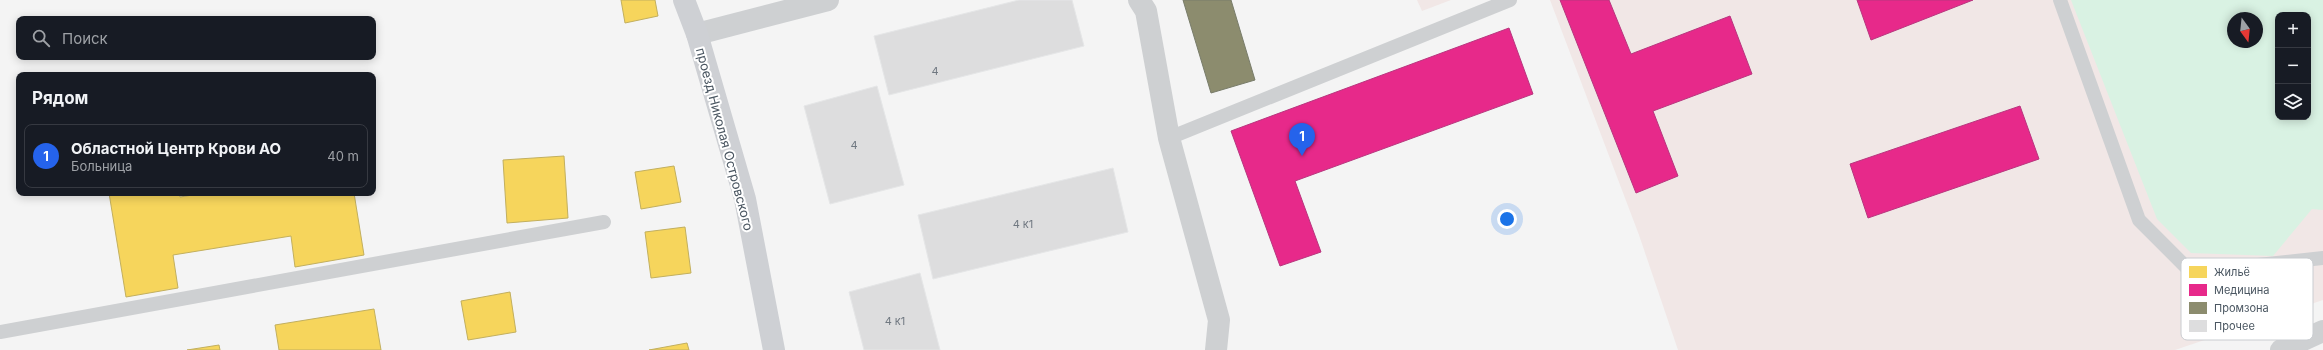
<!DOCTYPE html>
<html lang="ru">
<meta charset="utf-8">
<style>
:root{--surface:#171b24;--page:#20242c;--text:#f1f3f6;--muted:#9ea1a6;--line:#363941;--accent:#2563eb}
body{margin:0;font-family:Inter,sans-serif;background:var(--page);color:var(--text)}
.controls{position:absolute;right:12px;top:12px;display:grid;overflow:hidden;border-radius:8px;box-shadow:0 2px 10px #0003}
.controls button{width:36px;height:36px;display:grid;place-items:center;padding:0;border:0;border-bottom:1px solid var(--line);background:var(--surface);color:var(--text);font:20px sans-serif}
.compass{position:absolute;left:2227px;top:12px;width:36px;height:36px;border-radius:50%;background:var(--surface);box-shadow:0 2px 10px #0003;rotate:165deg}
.you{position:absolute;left:1507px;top:219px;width:14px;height:14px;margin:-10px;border:3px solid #fff;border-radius:50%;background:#1a73e8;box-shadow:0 0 0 6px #1a73e833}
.badge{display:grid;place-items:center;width:26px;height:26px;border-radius:50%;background:var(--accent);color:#fff;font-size:13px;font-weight:700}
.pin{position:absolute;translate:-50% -33px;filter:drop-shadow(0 1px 2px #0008)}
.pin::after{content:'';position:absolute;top:21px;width:14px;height:12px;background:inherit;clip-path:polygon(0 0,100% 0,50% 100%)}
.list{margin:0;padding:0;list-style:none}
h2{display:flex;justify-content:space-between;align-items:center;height:52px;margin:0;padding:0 16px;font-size:17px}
h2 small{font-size:13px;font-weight:400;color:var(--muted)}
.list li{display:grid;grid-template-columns:26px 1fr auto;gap:12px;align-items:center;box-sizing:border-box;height:64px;margin:0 8px 8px;padding:0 8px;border:1px solid var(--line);border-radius:8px}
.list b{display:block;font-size:15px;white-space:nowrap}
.list p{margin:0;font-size:13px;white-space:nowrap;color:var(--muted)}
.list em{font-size:13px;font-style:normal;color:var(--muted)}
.icon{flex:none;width:22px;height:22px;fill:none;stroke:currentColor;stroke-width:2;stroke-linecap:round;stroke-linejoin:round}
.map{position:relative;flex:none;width:2323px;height:350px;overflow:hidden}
.search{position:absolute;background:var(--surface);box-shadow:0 2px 10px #0003;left:16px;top:16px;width:360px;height:44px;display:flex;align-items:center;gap:10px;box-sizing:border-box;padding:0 14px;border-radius:8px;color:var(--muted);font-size:15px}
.panel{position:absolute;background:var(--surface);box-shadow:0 2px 10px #0003;left:16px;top:72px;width:360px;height:124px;border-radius:8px}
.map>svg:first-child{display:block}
</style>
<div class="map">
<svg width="2323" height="350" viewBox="0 0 2323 350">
<rect width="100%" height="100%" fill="#f4f4f4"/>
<g fill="#f1e7e6" fill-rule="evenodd">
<polygon points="1417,0 1451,0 1422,11"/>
<path d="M1550,0H2323V300L2175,350H1678L1639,235ZM2278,15H2308V117H2278ZM2233,18H2257V42H2233Z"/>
</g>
<path fill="#d9f2e3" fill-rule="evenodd" d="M2071,0H2323V210L2312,209L2273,256L2191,253L2157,219ZM2278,15H2308V117H2278ZM2233,18H2257V42H2233Z"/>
<g fill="#f6d55c" stroke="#c2af5e">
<polygon points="621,0 655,0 658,16 625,23"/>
<polygon points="564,156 568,218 507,223 503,160"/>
<polygon points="674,166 681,202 641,209 635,172"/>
<polygon points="109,193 179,193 180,197 205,193 354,193 364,255 295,267 291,236 173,255 178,288 126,297"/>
<polygon points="685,227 691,273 651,278 645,232"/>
<polygon points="510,292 516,332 468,340 461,301"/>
<polygon points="374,309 381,350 279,350 275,325"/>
<polygon points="687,343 689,350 649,350"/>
<polygon points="219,345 220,350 187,350"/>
</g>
<g fill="#e7298a" stroke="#b8367e">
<polygon points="1560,0 1609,0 1631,54 1730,16 1752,74 1653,111 1678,176 1636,193"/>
<polygon points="1857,0 1973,0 1871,40"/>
<polygon points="1509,28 1533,94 1295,181 1321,252 1280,266 1231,131"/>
<polygon points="2020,106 2039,159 1868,218 1850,164"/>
</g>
<polygon fill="#8c8c6e" stroke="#787c6a" points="1183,0 1231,0 1255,80 1211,93"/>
<g fill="#ddddde" stroke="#e5e6e7">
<polygon points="1019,0 1072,0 1084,46 889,95 874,36"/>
<polygon points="877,86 904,185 830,204 804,106"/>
<polygon points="1113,168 1128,232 933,279 918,215"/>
<polygon points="920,273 940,350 864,350 849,292"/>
</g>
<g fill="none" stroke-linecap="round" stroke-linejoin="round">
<g stroke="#ced0d2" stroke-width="14">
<polyline points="2060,0 2139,220 2191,272 2323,258"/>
<polyline points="1169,138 1510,0"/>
<polyline points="0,332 604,222"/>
</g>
<g stroke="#ced0d2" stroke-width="22">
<polyline points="1139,0 1146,11 1169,138 1219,320 1216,350"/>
<polyline points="697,34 828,0"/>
<polyline points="2281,350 2323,331"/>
</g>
<polyline stroke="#ced0d4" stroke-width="22" points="684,0 697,34 745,199 774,350"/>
</g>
<g text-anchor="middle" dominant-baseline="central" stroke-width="4" stroke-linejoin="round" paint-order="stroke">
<g font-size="11" fill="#707881">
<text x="935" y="71">4</text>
<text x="854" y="145">4</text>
<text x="1023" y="224">4 к1</text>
<text x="895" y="321">4 к1</text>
</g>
<g font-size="13" fill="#4a5661" stroke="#fff">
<text transform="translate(725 139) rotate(75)">проезд Николая Островского</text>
</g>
</g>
<rect x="2181" y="258" width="132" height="82" rx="6" fill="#fff" stroke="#c9ccd0" stroke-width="1"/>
<rect x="2189" y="266" width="18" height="12" fill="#f6d55c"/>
<rect x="2189" y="284" width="18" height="12" fill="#e7298a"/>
<rect x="2189" y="302" width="18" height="12" fill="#8c8c6e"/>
<rect x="2189" y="320" width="18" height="12" fill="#ddddde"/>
<g font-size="11" fill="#4a5661">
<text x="2214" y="276">Жильё</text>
<text x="2214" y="294">Медицина</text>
<text x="2214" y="312">Промзона</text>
<text x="2214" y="330">Прочее</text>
</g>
</svg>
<div class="controls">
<button>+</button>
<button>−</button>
<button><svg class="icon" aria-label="layers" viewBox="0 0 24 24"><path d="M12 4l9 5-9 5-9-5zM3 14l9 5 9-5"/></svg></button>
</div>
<svg class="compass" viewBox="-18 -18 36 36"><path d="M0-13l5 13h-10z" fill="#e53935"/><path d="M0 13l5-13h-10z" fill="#9ea1a6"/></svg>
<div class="you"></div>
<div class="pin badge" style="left:1302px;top:156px">1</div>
<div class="search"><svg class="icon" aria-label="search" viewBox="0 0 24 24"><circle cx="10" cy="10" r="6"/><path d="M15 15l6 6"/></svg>Поиск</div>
<section class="panel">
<h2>Рядом<small></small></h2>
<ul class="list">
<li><span class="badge">1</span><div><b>Областной Центр Крови АО</b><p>Больница</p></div><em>40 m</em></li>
</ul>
</section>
</div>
